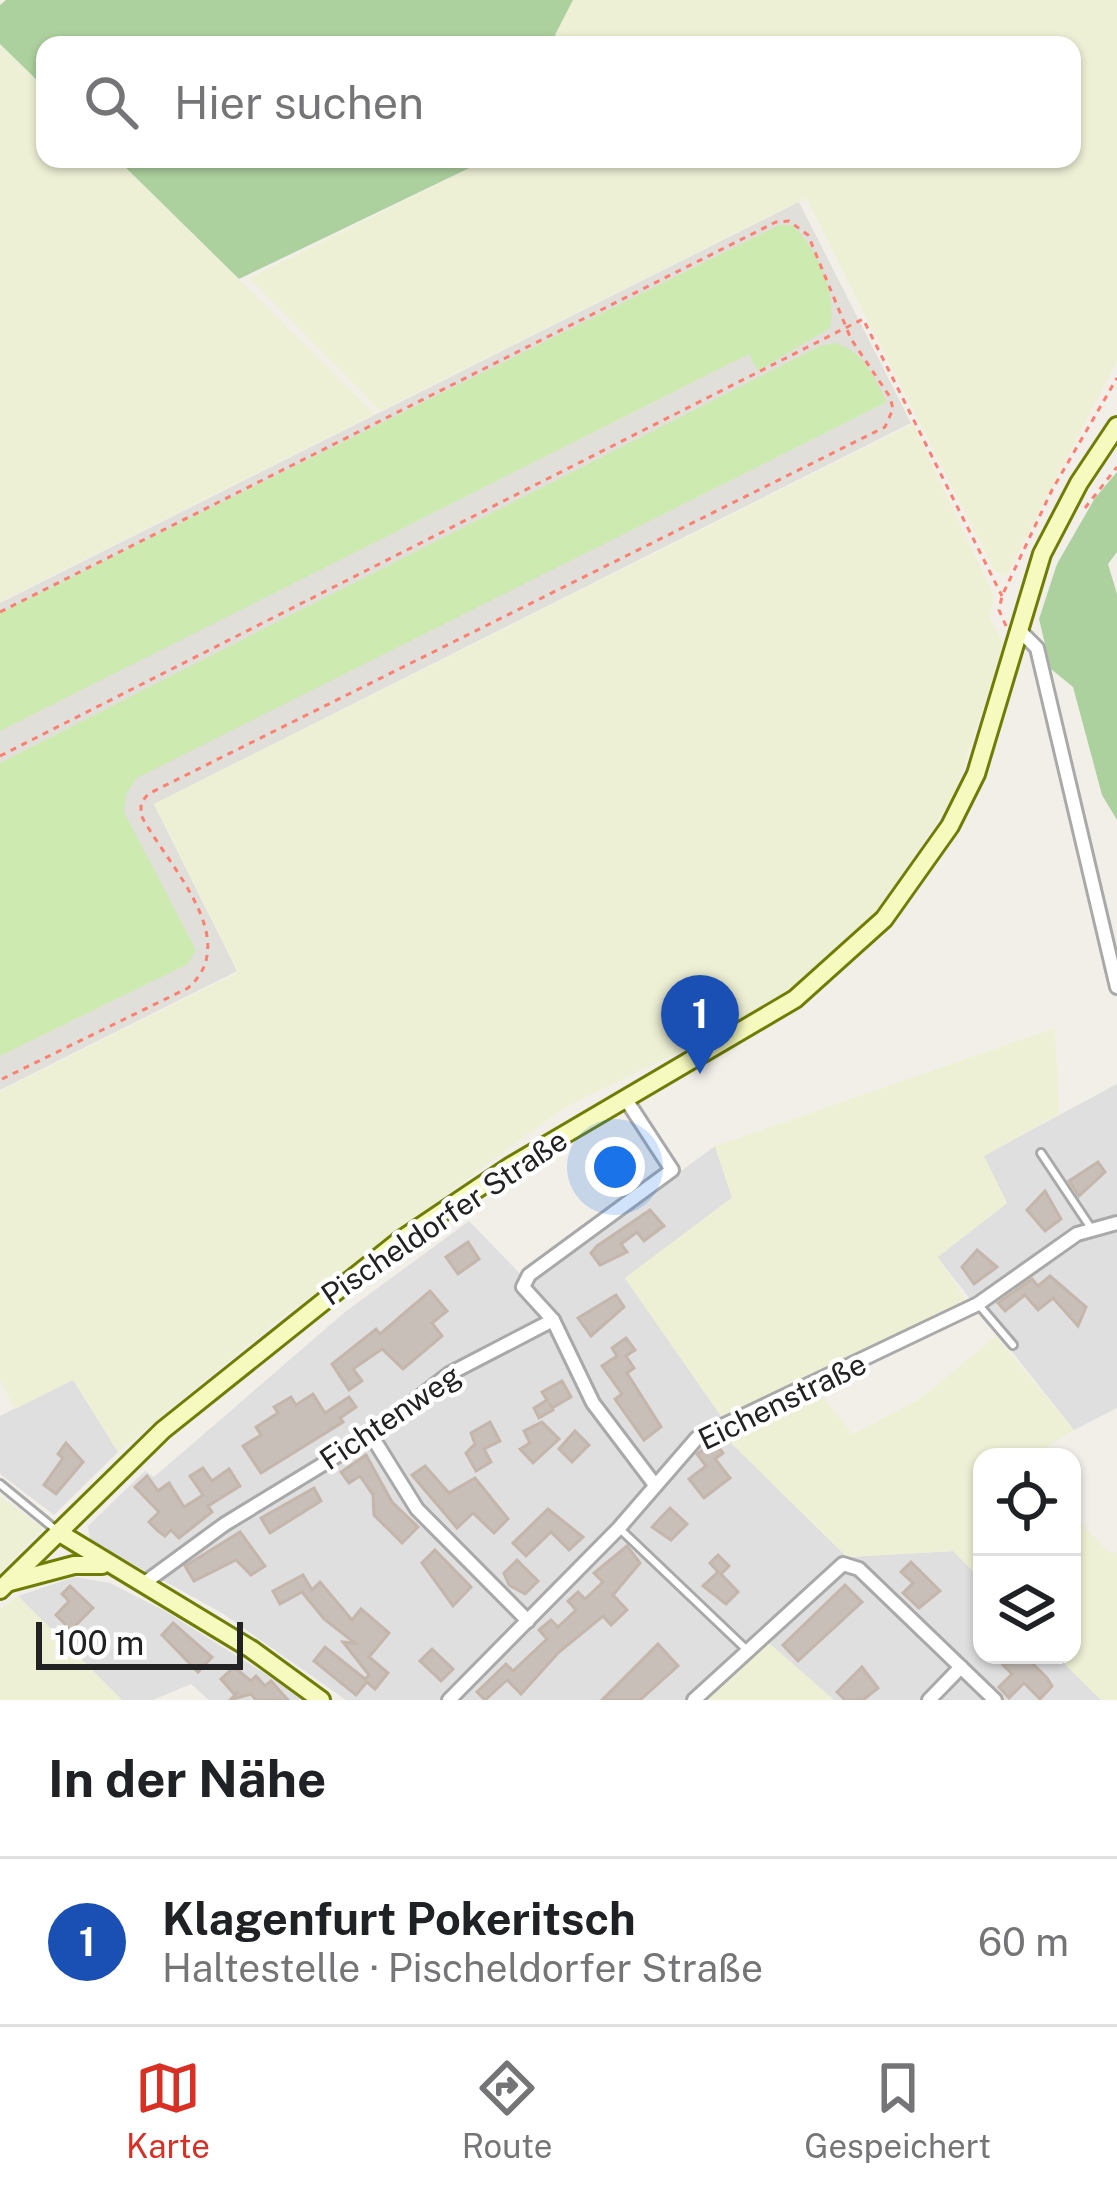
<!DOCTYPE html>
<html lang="de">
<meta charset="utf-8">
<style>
:root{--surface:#fff;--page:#f6f6f6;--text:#202124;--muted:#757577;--line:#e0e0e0;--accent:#d93025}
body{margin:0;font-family:"Public Sans",sans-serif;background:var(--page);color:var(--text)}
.controls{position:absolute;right:36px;bottom:36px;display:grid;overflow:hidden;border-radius:24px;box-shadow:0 3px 9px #0004}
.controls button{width:108px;height:108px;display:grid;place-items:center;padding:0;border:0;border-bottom:3px solid var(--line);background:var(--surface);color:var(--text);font:60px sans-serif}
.scale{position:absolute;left:36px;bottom:30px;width:207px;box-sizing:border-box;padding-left:12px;border:6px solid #222;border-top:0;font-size:33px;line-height:42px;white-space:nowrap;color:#222;-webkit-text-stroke:9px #fff;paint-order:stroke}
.you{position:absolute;left:615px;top:1167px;width:42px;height:42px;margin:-30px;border:9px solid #fff;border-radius:50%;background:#1a73e8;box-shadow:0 0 0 18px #1a73e833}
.badge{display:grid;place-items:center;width:78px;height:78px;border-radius:50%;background:var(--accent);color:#fff;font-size:39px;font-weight:700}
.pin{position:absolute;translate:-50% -99px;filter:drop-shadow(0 3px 6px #0008)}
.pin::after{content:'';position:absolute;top:63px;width:42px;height:36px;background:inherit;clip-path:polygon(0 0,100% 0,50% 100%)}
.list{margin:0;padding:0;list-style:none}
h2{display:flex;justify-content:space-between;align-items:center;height:156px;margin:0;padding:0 48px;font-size:51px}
h2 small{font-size:39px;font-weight:400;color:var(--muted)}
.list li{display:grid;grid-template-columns:78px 1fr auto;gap:36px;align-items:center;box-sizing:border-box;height:168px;padding:0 48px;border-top:3px solid var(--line)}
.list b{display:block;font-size:45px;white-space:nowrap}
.list p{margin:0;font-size:39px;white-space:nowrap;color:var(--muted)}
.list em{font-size:39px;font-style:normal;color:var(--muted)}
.icon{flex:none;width:66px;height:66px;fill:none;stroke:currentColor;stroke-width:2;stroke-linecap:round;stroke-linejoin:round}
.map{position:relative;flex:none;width:1117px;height:1700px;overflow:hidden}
.search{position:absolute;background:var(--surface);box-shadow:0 3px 9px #0004;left:36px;right:36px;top:36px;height:132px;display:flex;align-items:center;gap:30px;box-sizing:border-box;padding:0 42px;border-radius:24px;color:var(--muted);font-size:45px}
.sheet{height:324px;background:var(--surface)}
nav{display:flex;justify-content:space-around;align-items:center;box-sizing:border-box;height:168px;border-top:3px solid var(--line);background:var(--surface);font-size:33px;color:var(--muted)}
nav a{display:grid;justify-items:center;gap:6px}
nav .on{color:var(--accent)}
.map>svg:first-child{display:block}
</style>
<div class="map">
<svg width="1117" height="1700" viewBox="0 0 1117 1700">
<rect width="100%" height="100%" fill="#f2efe9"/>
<g fill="#e0dfdf">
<polygon points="1117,1084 1117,1408 1074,1430 937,1257 1007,1203 983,1156"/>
<polygon points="715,1146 733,1197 625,1278 721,1416 720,1432 847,1557 953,1551 982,1580 982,1655 1056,1655 1101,1700 346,1700 222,1613 90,1540 88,1526 145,1471 154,1477 345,1312 469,1221 529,1283"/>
<polygon points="73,1379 118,1452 54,1515 0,1474 0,1416"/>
<polygon points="75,1577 110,1583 165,1611 307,1700 209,1700 191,1684 153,1700 122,1700 18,1596"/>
</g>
<polygon fill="#e1dfda" points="799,202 911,423 154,804 237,971 0,1090 0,603"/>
<g fill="#eef0d5">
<polygon points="573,0 1117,0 1117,361 1006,577 994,570 806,198 380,411 249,278 488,159 1072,159 1072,45 564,45 555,35"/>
<polygon points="0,44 45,88 45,159 117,159 375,414 0,602"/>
<polygon points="913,424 994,596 990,618 1004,645 953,798 878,910 789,990 738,1023 566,1107 521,1139 271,1326 118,1452 73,1380 15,1409 0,1380 0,1091 238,972 154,804"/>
<polygon points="1055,1028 1059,1114 984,1156 1007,1203 938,1257 968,1303 807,1382 721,1416 625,1278 732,1198 715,1146"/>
<polygon points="996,1336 1074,1430 1031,1457 982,1457 982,1580 953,1551 847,1557 721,1433 817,1390 853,1434 921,1398"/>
<polygon points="0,1496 43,1528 0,1573"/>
<polygon points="1072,1512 1108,1552 1117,1553 1117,1700 1101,1700 1056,1655 1072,1655"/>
<polygon points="18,1596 122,1700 0,1700 0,1609"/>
<polygon points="769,1643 834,1700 704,1700"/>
</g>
<g fill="#cdebb0">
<path d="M779,225H792C817,247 838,296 830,328L758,371L749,354L0,731V613Z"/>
<path d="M836,343C864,352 875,378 887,402L137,778L126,794L124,812L196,950L188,964L0,1056V763L820,346Z"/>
</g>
<g fill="#add19e">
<polygon points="6,0 573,0 555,35 564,45 45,45 45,88 0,44 0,5"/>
<polygon points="117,159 488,159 239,279"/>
<polygon points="1117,472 1117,552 1108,564 1117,594 1117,820 1102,795 1073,687 1051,669 1039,619 1057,564 1095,498"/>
</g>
<g fill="#c7bfb8" stroke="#c4b6ab" stroke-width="3">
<polygon points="1098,1162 1105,1172 1079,1196 1069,1181"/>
<polygon points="1045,1191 1061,1219 1045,1231 1027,1210"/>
<polygon points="650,1210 664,1226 644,1241 637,1232 621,1244 627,1252 600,1265 591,1253 597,1246"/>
<polygon points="468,1242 479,1259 458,1274 446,1257"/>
<polygon points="977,1250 997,1267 974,1284 962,1267"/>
<polygon points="1050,1276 1086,1307 1078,1326 1053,1298 1038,1310 1025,1295 1005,1311 998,1303 1032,1279 1038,1286"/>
<polygon points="430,1291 447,1311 432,1323 442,1336 403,1369 382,1349 353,1369 362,1381 349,1390 332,1364 376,1329 380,1334"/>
<polygon points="616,1295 624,1307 591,1336 578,1318"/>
<polygon points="626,1338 635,1350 626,1356 634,1368 627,1373 661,1427 644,1440 615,1399 622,1394 602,1366 617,1356 612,1348"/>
<polygon points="562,1381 571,1397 552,1408 549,1403 553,1410 539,1418 534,1408 547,1400 542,1392"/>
<polygon points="313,1394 325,1413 349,1397 356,1407 340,1418 343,1422 261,1473 243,1446 261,1435 256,1427 278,1413 274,1407 291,1397 296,1405"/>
<polygon points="490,1422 500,1441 484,1449 491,1462 476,1471 466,1453 475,1444 471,1433"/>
<polygon points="542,1422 559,1439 533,1463 520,1449 530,1443 524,1431"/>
<polygon points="575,1431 589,1445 572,1462 559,1449"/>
<polygon points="714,1441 723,1453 715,1459 730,1478 704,1498 689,1479 706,1466 697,1454"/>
<polygon points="66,1443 83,1462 56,1494 44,1485 63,1458 58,1454"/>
<polygon points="366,1455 392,1502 418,1527 402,1543 374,1515 373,1495 360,1476 349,1483 341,1472"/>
<polygon points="425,1466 449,1493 475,1478 508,1519 494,1533 473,1513 457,1528 412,1475"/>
<polygon points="203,1468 212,1481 229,1469 240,1486 208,1506 212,1512 179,1538 171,1530 165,1536 158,1531 149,1522 159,1512 135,1487 147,1476 158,1491 169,1483 184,1507 203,1495 190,1476"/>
<polygon points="314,1488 321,1501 270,1533 261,1518"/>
<polygon points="670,1508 687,1524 671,1540 652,1527"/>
<polygon points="548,1509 583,1537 569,1550 551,1532 526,1556 513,1543"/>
<polygon points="240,1532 265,1566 251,1575 236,1560 194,1581 185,1566"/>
<polygon points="627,1546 640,1563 613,1595 627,1610 611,1625 603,1616 559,1652 521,1694 507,1680 485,1700 477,1692 506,1664 513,1671 547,1639 539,1630 551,1620 558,1627 576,1610 568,1601 578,1592 585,1599 603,1582 594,1573"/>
<polygon points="435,1550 471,1587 453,1606 422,1563"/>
<polygon points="718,1555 729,1566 721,1574 738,1592 726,1604 703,1586 718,1572 710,1563"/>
<polygon points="517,1560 538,1581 525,1594 509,1585 504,1573"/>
<polygon points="911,1562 940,1591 919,1608 903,1593 913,1583 901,1572"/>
<polygon points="303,1575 312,1590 320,1582 352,1620 361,1609 389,1633 369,1657 388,1673 375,1689 367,1682 356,1695 314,1661 325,1647 365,1679 369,1675 343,1642 355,1643 324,1619 302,1592 280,1604 273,1591"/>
<polygon points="845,1585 862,1602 798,1661 783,1645"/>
<polygon points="70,1586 93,1608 71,1630 56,1615 69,1601 62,1594"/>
<polygon points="173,1623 212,1657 198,1672 162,1635"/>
<polygon points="658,1644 678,1666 640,1700 602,1700"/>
<polygon points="432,1649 453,1669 441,1681 420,1661"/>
<polygon points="1013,1655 1024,1655 1047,1678 1052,1686 1040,1699 1024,1683 1009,1698 999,1687 1012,1674 1003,1665"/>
<polygon points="234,1667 251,1681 256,1676 265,1686 271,1681 288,1700 256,1700 251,1694 230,1700 238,1692 235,1695 221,1679"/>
<polygon points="862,1667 878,1688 863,1700 845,1700 837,1692"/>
</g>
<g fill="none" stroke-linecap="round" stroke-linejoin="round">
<g stroke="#a9a9a9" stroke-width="12">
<g id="lane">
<polyline points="1041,1153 1091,1228"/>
<polyline points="978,1304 1013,1345"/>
<polyline points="0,1484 56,1530"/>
<polyline points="620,1529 748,1651"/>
</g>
</g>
<g stroke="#a9a9a9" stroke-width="18">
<g id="street">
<polyline points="1019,630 1037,648 1117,987"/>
<polyline points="553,1320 593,1403 655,1485"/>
<polyline points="371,1435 417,1509 528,1621"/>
<polyline points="143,1584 225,1524 371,1435 449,1374 553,1320 523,1287 529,1275 672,1170 625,1098"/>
<polyline points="449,1700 619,1528 697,1438 978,1304 1077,1234 1117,1223"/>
<polyline points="694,1700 843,1564 859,1569 995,1700"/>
<polyline points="929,1700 961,1667"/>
</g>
</g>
<g stroke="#707d05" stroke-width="22">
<g id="secondary">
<polyline points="58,1532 251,1649 321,1700"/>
<polyline points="10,1582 74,1565 102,1565"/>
<polyline points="0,1590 163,1430 398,1242 511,1166 795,999 884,919 950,826 976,774 1042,554 1079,483 1117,426"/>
</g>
</g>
<g stroke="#fa8072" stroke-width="3" stroke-dasharray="6 6" stroke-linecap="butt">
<polyline points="1085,508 1117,467"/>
<path d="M0,612L776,222L789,221L808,235L851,339L890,397L893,409L885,427L148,794L141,803V815C166,864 244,939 188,988L0,1080"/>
<polyline points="1006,626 999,610 1002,596 1052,490 1117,378"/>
<polyline points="0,756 863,319 1002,596"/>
</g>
<use href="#lane" stroke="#fff" stroke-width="6"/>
<use href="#street" stroke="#fff" stroke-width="12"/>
<use href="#secondary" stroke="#f7fabf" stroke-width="16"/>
</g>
<g text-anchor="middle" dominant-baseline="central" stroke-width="9" stroke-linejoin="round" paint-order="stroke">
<g font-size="30" fill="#222" stroke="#fff">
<text transform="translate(444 1217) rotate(-34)">Pischeldorfer Straße</text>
<text transform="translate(782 1401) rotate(-26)">Eichenstraße</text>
<text transform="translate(390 1417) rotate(-34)">Fichtenweg</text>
</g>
</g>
</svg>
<div class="controls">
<button><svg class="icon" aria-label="locate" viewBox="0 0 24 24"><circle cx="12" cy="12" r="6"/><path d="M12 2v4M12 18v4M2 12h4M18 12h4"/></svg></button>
<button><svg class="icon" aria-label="layers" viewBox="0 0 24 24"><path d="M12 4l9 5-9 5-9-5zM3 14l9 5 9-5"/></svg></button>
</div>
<div class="scale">100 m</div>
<div class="you"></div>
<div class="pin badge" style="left:700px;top:1074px;background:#1a4fb4">1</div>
<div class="search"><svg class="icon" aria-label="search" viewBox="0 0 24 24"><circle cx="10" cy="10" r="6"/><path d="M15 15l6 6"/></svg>Hier suchen</div>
</div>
<section class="sheet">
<h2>In der Nähe<small></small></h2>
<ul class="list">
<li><span class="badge" style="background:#1a4fb4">1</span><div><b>Klagenfurt Pokeritsch</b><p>Haltestelle · Pischeldorfer Straße</p></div><em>60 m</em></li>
</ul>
</section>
<nav>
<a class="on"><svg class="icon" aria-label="map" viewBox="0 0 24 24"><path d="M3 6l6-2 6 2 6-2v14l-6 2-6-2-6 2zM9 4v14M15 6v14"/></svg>Karte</a>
<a><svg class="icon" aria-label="directions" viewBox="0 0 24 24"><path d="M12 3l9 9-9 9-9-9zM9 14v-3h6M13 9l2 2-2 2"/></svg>Route</a>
<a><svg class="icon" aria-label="saved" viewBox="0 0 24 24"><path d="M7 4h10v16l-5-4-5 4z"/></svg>Gespeichert</a>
</nav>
